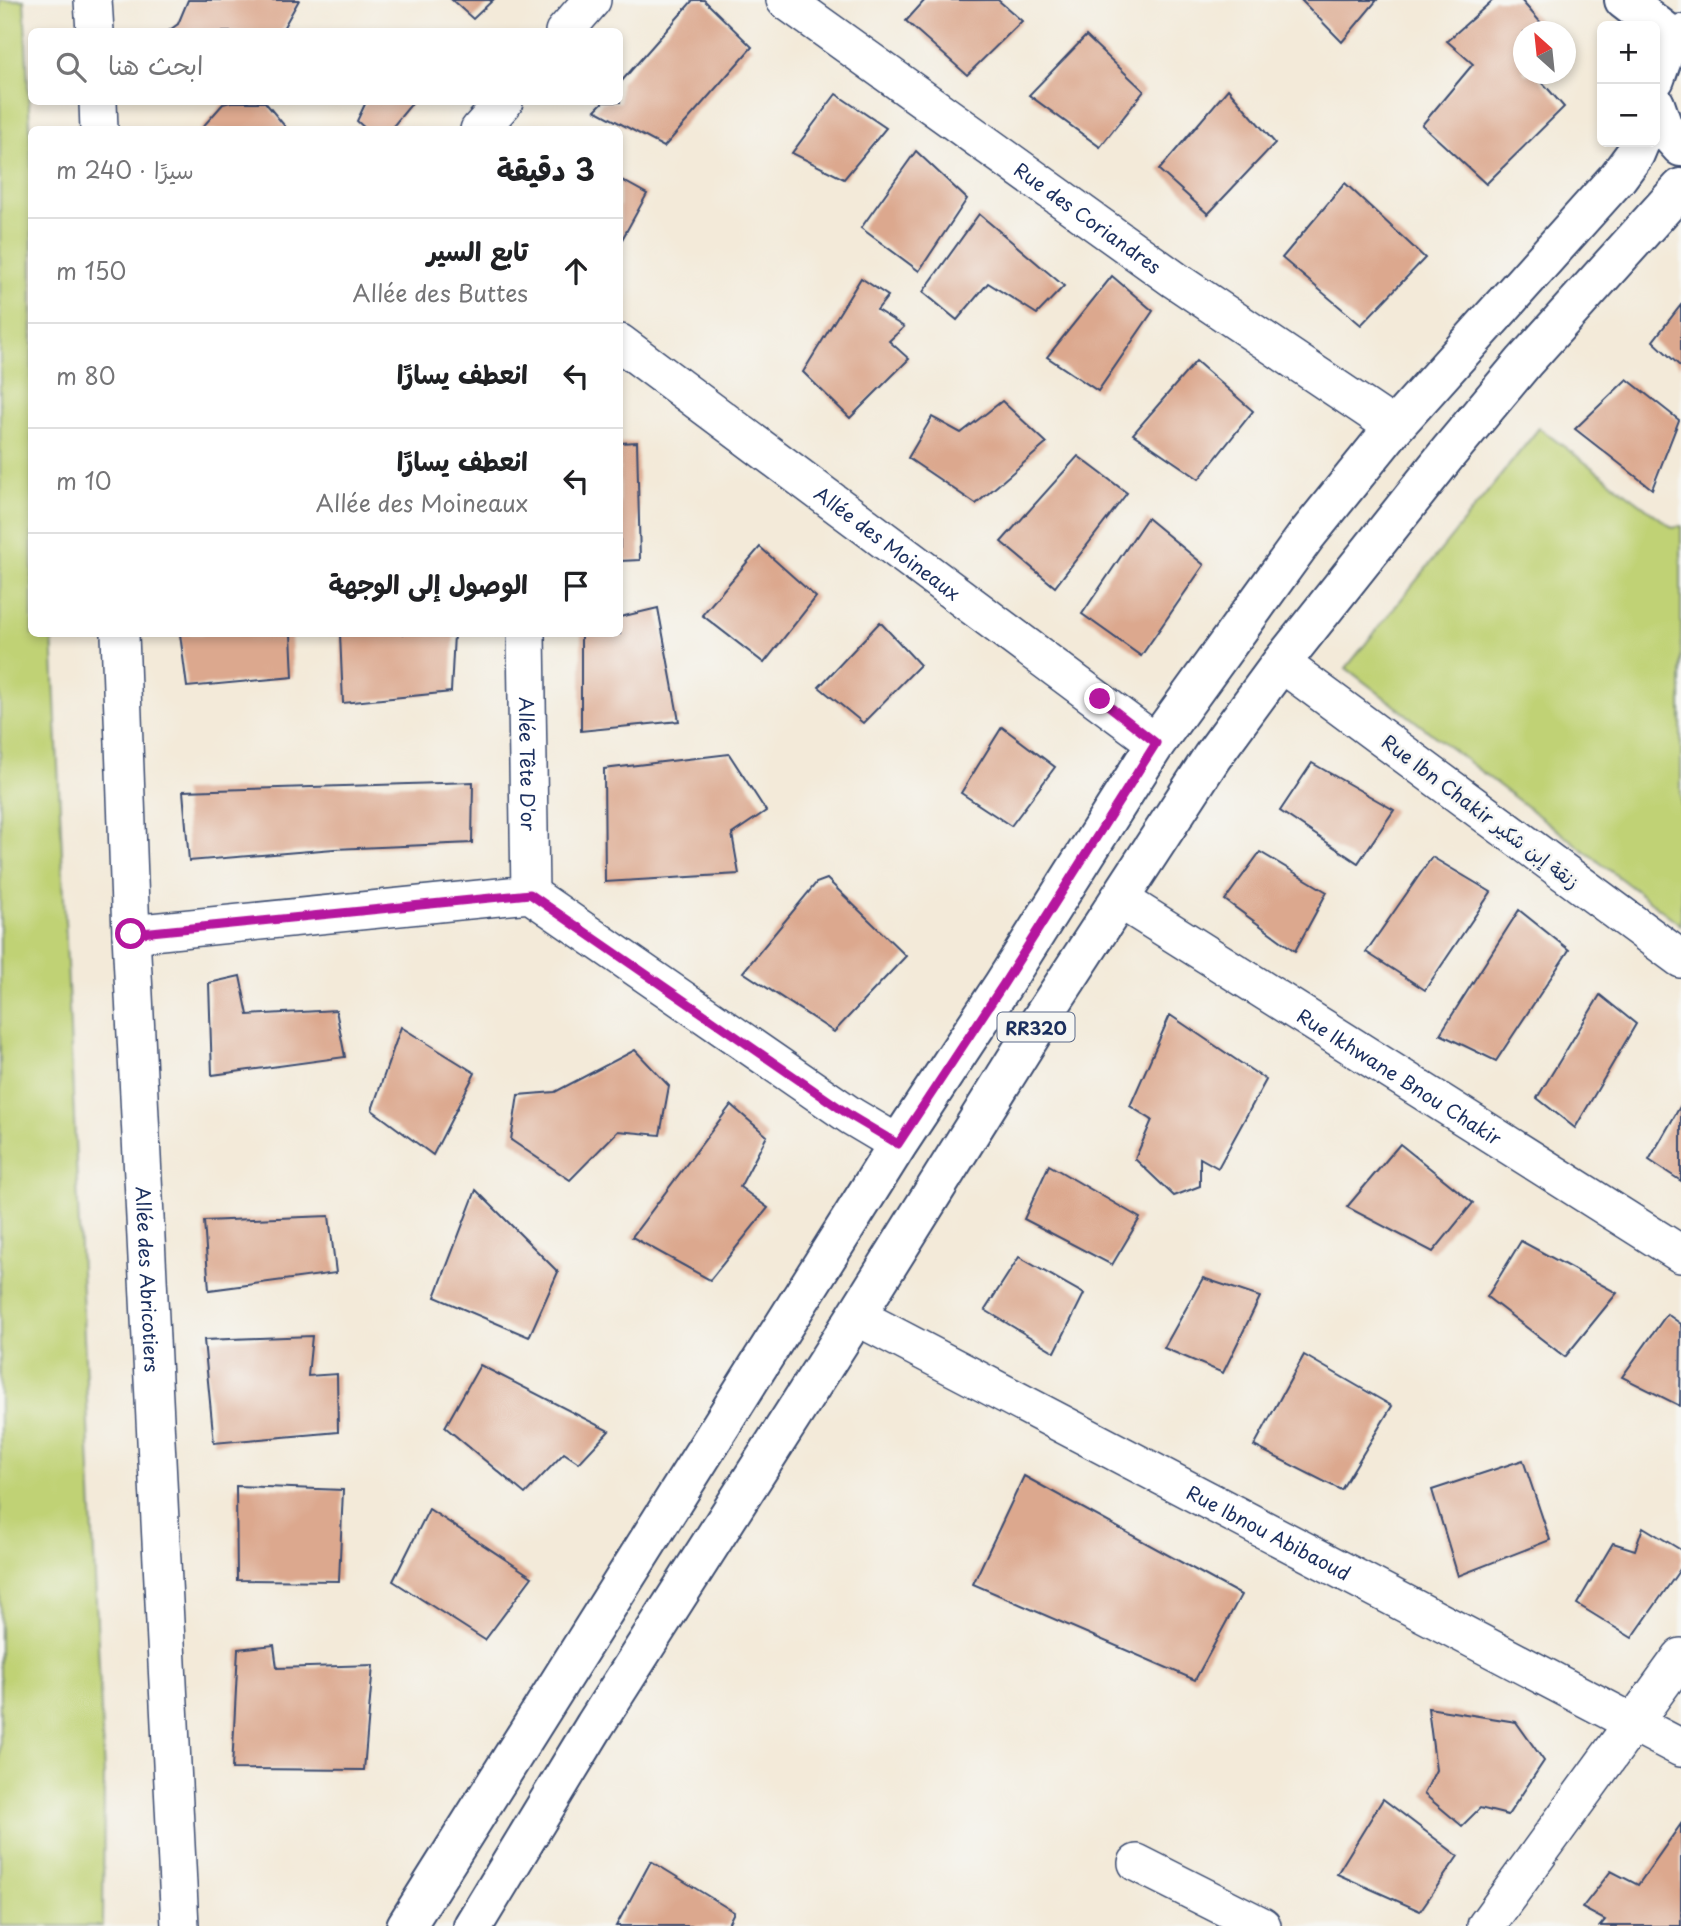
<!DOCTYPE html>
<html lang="ar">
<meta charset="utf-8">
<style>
:root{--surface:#fff;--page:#f6f6f6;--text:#202124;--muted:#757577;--line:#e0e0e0}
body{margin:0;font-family:"Playpen Sans","Playpen Sans Arabic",sans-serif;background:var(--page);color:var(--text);direction:rtl}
.controls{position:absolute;right:21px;top:21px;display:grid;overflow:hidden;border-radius:10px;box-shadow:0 4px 10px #0003}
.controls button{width:63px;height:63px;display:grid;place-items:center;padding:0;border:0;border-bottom:2px solid var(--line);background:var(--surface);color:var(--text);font:35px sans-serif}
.compass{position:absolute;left:1513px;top:21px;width:63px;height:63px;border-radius:50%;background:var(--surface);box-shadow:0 4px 10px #0003;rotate:333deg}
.stop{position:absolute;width:21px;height:21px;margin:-16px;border:5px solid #b5179e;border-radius:50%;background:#fff}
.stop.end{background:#b5179e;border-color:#fff;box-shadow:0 2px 7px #0008}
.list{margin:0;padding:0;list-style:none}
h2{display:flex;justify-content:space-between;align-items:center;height:91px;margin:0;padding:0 28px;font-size:30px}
h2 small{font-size:23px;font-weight:400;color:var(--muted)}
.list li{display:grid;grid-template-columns:46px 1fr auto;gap:21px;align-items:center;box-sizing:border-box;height:105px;padding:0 28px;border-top:2px solid var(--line)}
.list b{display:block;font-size:26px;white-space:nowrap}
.list p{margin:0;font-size:23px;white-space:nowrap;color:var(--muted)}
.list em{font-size:23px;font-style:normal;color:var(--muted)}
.icon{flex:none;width:38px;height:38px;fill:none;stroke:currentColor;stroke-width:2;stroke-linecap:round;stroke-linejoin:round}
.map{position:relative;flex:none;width:1681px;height:1926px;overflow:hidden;direction:ltr}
.search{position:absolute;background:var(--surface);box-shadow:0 4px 10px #0003;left:28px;top:28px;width:595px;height:77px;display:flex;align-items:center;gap:18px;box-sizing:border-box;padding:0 24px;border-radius:10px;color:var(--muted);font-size:26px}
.panel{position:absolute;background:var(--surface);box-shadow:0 4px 10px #0003;left:28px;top:126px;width:595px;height:511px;border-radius:10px;direction:rtl}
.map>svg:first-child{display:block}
</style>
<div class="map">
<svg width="1681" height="1926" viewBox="0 0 1681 1926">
<rect width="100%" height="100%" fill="#f6f6f2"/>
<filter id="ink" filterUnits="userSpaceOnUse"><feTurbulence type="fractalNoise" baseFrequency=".0143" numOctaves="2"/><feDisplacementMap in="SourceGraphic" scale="14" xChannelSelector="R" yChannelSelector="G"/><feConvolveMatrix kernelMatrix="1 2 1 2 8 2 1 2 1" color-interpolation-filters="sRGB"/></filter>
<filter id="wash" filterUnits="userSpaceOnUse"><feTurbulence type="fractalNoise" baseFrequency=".00686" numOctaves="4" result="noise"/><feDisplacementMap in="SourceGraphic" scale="28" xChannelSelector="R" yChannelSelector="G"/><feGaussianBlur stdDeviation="1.57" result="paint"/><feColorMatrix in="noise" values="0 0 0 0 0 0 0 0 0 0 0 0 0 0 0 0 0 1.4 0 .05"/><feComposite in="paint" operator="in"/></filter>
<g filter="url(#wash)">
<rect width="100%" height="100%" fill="#f3ead9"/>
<g fill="#c0d275" stroke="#6e806a" stroke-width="2">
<polygon points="0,0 24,0 32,172 32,634 52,634 104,1776 103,1926 0,1926"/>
<polygon points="1539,428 1673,528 1681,526 1681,925 1346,668"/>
</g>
<g id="blocks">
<g fill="#dca88e">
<polygon points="188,0 299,0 281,32 167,32 178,24"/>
<polygon points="452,0 493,0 473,19"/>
<polygon points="693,0 704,0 752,47 664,147 595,110 603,102 620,102 620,83"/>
<polygon points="925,0 998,0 1022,21 967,75 906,21"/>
<polygon points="1301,0 1377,0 1342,42"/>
<polygon points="1493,0 1521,0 1549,32 1524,32 1524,74 1535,74 1564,107 1486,184 1422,125 1473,64 1447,41"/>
<polygon points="1086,36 1144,91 1100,147 1029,95"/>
<polygon points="1228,89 1275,143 1208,214 1159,170"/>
<polygon points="836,94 886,128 844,179 792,153"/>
<polygon points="231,102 265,102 288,130 200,130 223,104"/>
<polygon points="366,102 413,102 390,130 367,130 357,121"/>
<polygon points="916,151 967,199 919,271 861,228"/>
<polygon points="620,179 647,194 620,243"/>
<polygon points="1345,183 1425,258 1361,325 1282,258"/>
<polygon points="979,214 1064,286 1037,314 988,283 957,320 923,292"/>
<polygon points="1112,276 1153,311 1098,391 1047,357"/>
<polygon points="861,278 888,296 877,310 904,327 889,341 909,359 850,418 803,372"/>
<polygon points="1681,305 1681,367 1653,341"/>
<polygon points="1196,361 1253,411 1199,479 1133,434"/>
<polygon points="1627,379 1679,420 1652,489 1575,429"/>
<polygon points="1002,401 1047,443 976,504 908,458 932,417 961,433"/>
<polygon points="637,442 640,560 620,561 620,443"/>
<polygon points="1078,456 1127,493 1055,587 1001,542"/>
<polygon points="1147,518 1204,565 1141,656 1082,614"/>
<polygon points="760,547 816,597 764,663 702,615"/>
<polygon points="658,608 679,721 581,731 581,634 620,634 620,617"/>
<polygon points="880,622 920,665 863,723 819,687"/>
<polygon points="180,634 291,634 293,677 187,687"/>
<polygon points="340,634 454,634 451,692 343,703"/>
<polygon points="1002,727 1055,767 1011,826 961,793"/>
<polygon points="729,754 766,811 732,834 739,874 605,882 604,769"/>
<polygon points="1312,763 1394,810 1358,863 1280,811"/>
<polygon points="473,782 472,843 334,849 189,861 183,791"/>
<polygon points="1260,852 1327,892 1295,951 1225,900"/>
<polygon points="1432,857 1491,892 1425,990 1366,952"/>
<polygon points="827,879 906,956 834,1032 743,972 816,883"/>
<polygon points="1519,910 1569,950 1496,1061 1440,1034"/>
<polygon points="240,976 248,1015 336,1010 345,1057 212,1075 209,983"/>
<polygon points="1600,995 1636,1024 1575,1128 1537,1098"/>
<polygon points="1170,1015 1266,1080 1218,1168 1200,1158 1200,1186 1174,1196 1135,1159 1152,1120 1130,1106"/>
<polygon points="401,1027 475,1073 433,1155 372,1110"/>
<polygon points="635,1050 669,1086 660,1135 618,1131 570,1180 511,1140 518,1095 555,1092"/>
<polygon points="731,1105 767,1136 740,1187 768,1208 710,1280 632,1237"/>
<polygon points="1681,1105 1681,1181 1649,1160"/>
<polygon points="1400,1144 1473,1203 1433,1252 1347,1207"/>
<polygon points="1049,1165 1140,1218 1112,1265 1024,1219"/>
<polygon points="476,1190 558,1272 529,1337 435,1297"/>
<polygon points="329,1216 336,1273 209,1290 204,1221"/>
<polygon points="1521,1241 1617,1293 1565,1357 1487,1297"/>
<polygon points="1019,1257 1084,1294 1055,1352 985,1310"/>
<polygon points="1203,1278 1260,1297 1223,1373 1164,1348"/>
<polygon points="1667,1314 1681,1324 1680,1406 1622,1377"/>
<polygon points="312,1336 308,1376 337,1374 338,1432 214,1443 204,1340"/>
<polygon points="1304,1355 1392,1406 1341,1490 1254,1446"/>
<polygon points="480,1365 609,1431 579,1463 564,1453 525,1494 445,1427"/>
<polygon points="1523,1460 1550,1540 1458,1576 1432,1490"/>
<polygon points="1024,1476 1241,1595 1195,1680 973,1584"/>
<polygon points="236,1486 343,1490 339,1581 237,1580"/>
<polygon points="429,1509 532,1577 485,1640 393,1581"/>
<polygon points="1643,1527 1681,1550 1681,1568 1632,1638 1577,1604 1613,1543 1635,1550"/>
<polygon points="274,1645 277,1668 373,1665 364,1770 232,1769 238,1649"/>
<polygon points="1428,1708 1516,1722 1544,1761 1508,1815 1480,1808 1462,1826 1424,1794 1436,1770"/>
<polygon points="1383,1799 1458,1856 1420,1911 1337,1874"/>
<polygon points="1681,1824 1681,1926 1600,1926 1605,1920 1582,1908 1611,1871 1638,1885"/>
<polygon points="651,1861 734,1912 727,1926 616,1926"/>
</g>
</g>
</g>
<g filter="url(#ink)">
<use href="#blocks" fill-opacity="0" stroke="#3b4b70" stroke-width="2"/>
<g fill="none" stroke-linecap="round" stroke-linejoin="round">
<g stroke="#3b4b70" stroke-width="40">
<g id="minor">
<polyline points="93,0 95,32"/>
<path id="s1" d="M785,0L1175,280L1394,427"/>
<polyline points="564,32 592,0"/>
<polyline points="98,102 99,130"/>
<polyline points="479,130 504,102"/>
<path id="s2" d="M620,343L1156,743"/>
<path id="s3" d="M120,634L131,934L180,1926"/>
<path id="s4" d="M526,634L530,894"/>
<polyline points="1281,663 1681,959"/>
<path id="s5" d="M1119,899L1681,1254"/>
<polyline points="131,934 530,894 851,1116 898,1144"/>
<path id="s6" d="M856,1316L1681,1748"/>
<polyline points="1137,1863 1262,1926"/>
<polyline points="1486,1926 1681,1657"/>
</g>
</g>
<g stroke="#3b4b70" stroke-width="42">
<polyline id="tertiary" points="1624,0 1675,39"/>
</g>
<g stroke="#3b4b70" stroke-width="42">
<g id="primary">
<polyline points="1655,79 1665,51 1681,34"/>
<polyline points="1655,104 1663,127 1681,147"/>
<polyline points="406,1926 898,1144 1003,985 1156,743 1306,536 1394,427 1618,177 1635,154 1640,142"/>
<polyline points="473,1926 595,1725 856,1316 1045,1013 1212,757 1281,663 1448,453 1524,362 1681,188"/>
</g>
</g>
<use href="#minor" stroke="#fff" stroke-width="37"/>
<use href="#tertiary" stroke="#fff" stroke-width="38"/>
<use href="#primary" stroke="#fff" stroke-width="38"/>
</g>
</g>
<g fill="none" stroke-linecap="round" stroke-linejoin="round" filter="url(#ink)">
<polyline stroke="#b5179e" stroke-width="9" points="131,934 530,894 851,1116 898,1144 1003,985 1156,743 1100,699"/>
</g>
<g text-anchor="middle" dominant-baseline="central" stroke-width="5" stroke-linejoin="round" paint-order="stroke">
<rect fill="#f6f6f2" stroke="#5d6b8a" stroke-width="2" x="997.5" y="1012.5" width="77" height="29" rx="5"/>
<g font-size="18" font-weight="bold" fill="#1b2f5e">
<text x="1036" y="1027">RR320</text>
</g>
<g font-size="19" fill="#1b2f5e" stroke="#f6f6f2">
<text stroke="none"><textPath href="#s1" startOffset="373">Rue des Coriandres</textPath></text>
<text stroke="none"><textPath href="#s2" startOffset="334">Allée des Moineaux</textPath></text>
<text stroke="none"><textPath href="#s4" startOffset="130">Allée Tête D'or</textPath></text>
<text transform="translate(1481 811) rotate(37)">Rue Ibn Chakir زنقة إبن شكير</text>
<text stroke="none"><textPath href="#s5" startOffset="332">Rue Ikhwane Bnou Chakir</textPath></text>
<text stroke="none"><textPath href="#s3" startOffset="646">Allée des Abricotiers</textPath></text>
<text stroke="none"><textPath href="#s6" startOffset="466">Rue Ibnou Abibaoud</textPath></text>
</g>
</g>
</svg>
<div class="controls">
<button>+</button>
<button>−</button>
</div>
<svg class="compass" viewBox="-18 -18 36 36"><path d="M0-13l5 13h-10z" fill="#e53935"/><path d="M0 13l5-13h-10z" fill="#757577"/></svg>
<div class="stop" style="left:131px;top:934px"></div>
<div class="stop end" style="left:1100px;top:699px"></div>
<div class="search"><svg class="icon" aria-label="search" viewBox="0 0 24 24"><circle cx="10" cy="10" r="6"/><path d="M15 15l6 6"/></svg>ابحث هنا</div>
<section class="panel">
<h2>3 دقيقة<small>سيرًا · 240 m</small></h2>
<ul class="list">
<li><svg class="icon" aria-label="ahead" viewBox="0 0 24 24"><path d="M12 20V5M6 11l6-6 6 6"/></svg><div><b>تابع السير</b><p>Allée des Buttes</p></div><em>150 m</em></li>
<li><svg class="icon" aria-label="left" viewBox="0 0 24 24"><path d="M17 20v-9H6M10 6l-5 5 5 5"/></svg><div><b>انعطف يسارًا</b></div><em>80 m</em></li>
<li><svg class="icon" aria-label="left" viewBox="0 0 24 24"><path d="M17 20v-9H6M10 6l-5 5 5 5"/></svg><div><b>انعطف يسارًا</b><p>Allée des Moineaux</p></div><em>10 m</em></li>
<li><svg class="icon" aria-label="arrive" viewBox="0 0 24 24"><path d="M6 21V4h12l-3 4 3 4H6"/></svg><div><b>الوصول إلى الوجهة</b></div></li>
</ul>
</section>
</div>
